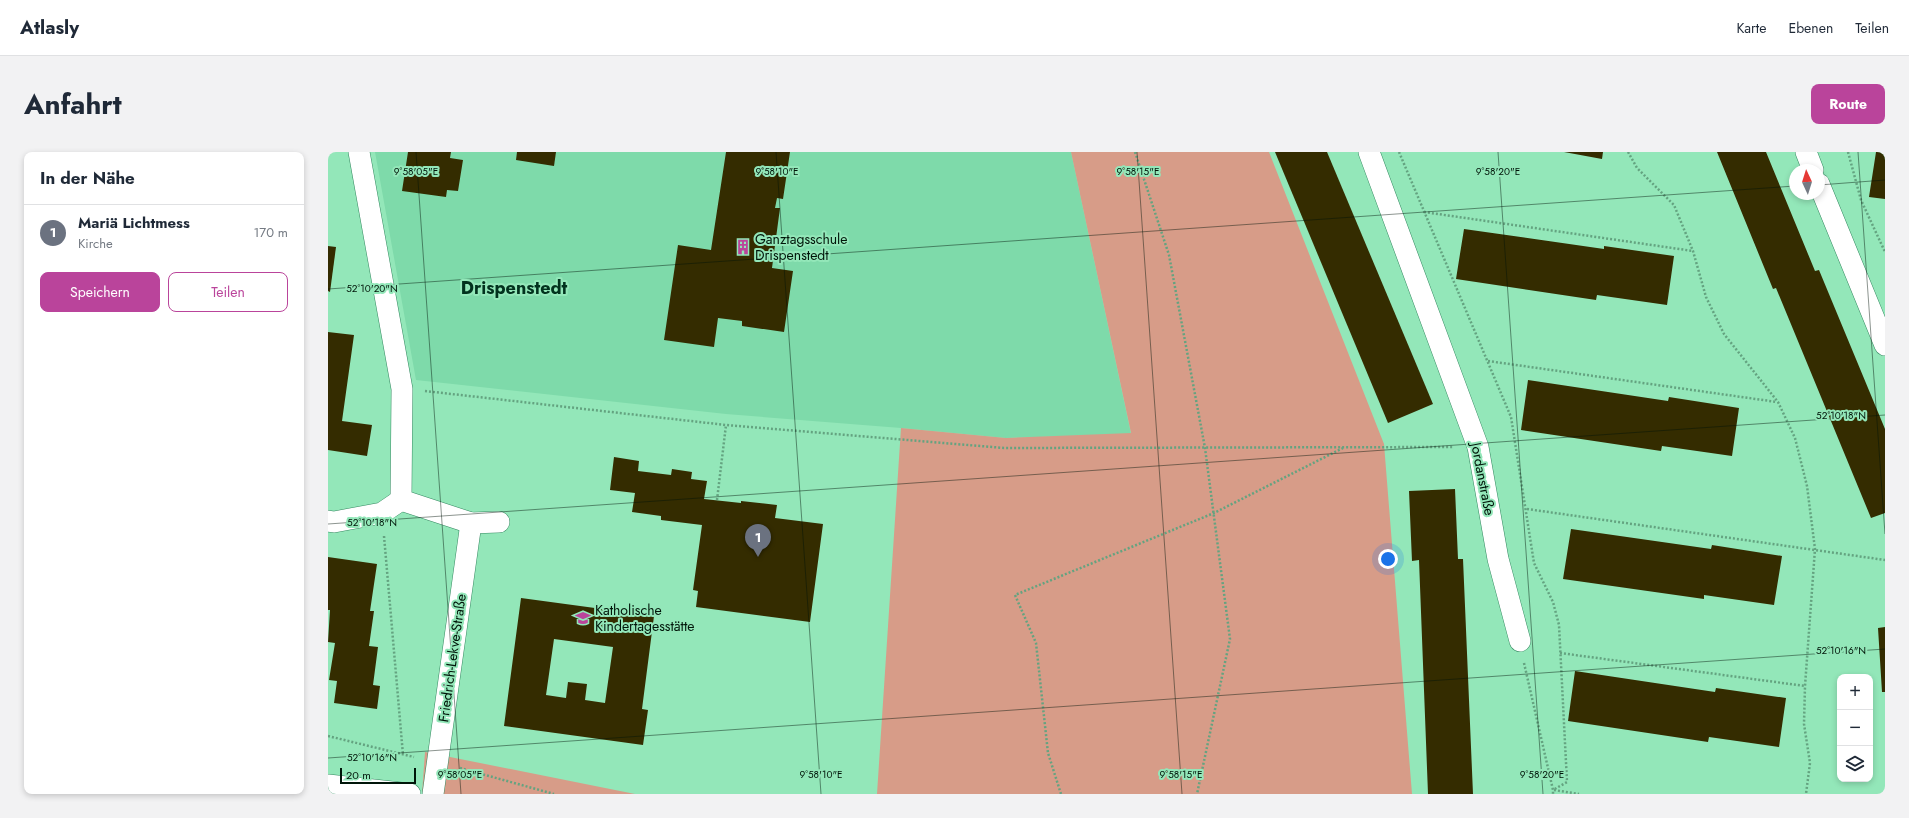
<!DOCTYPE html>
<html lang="de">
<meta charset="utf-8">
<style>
:root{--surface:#fff;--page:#f2f2f3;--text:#1f2937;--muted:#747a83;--line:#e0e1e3;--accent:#ba449b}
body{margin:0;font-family:Jost,sans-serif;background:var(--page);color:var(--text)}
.controls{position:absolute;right:12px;bottom:12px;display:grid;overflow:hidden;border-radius:8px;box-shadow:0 2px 6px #0003}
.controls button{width:36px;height:36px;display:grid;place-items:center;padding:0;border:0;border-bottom:1px solid var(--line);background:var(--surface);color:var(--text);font:20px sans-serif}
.compass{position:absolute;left:1461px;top:12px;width:36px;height:36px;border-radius:50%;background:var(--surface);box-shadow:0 2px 6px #0003;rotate:356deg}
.scale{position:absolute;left:12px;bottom:10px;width:76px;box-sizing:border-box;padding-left:4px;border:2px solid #001509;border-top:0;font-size:11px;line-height:14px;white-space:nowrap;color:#001509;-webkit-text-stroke:3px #93e7b9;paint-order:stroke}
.you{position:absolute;left:1060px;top:407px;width:14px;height:14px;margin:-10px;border:3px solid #fff;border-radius:50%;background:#1a73e8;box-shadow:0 0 0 6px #1a73e833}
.badge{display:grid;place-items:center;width:26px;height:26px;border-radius:50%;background:var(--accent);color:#fff;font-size:13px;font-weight:700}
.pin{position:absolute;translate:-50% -33px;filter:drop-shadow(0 1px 2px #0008)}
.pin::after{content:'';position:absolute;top:21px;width:14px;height:12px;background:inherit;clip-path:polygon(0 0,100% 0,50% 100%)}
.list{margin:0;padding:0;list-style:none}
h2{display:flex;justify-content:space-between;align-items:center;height:52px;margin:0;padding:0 16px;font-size:17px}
h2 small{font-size:13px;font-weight:400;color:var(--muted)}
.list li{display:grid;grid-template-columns:26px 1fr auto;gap:12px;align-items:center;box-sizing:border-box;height:56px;padding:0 16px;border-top:1px solid var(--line)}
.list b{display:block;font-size:15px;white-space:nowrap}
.list p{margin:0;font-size:13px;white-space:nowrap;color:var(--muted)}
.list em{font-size:13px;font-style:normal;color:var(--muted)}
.actions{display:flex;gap:8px;padding:12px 16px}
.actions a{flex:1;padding:9px 0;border:1px solid var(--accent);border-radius:8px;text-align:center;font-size:14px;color:var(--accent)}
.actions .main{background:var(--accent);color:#fff}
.icon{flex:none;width:22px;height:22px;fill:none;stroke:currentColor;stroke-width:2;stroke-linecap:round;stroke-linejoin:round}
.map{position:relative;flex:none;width:1557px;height:642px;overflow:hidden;border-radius:8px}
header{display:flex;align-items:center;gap:24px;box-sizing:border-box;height:56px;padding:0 20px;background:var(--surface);border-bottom:1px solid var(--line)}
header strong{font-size:19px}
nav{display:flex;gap:22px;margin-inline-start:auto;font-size:14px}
.intro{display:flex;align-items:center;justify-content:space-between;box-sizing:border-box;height:96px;padding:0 24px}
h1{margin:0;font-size:28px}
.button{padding:10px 18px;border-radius:8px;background:var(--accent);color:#fff;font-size:14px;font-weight:700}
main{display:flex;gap:24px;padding:0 24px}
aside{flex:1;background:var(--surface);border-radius:8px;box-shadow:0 2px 6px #0003}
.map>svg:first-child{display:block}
</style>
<header>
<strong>Atlasly</strong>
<nav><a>Karte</a><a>Ebenen</a><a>Teilen</a></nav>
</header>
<div class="intro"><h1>Anfahrt</h1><a class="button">Route</a></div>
<main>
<aside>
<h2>In der Nähe<small></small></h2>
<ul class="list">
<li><span class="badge" style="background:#6b7280">1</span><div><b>Mariä Lichtmess</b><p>Kirche</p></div><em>170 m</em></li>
</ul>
<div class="actions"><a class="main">Speichern</a><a>Teilen</a></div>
</aside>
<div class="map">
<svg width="1557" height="642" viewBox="0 0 1557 642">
<rect width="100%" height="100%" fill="#93e7b9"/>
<polygon fill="#7edaaa" points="47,0 743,0 803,282 678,286 573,276 398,262 88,228"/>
<g fill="#d79c88">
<polygon points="743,0 941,0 1056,292 1084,642 549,642 573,276 678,286 803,281"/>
<polygon points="97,600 307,642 94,642"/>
</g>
<g fill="#342c00" fill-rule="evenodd">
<polygon points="80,0 123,0 122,6 135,8 130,39 119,38 118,45 74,39"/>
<polygon points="189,0 228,0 226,14 188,8"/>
<polygon points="398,0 462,0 455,47 449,46 447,56 452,56 444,116 465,119 456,180 414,174 414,169 390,166 386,195 336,188 350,93 383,98"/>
<polygon points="947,0 999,0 1105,252 1060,271"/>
<polygon points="1236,0 1275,0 1274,7"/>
<polygon points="1389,0 1438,0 1487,119 1491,118 1557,277 1557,361 1543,366 1448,136 1445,137"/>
<polygon points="1548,0 1557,0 1557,47 1541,45"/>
<polygon points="1136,77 1276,97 1276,94 1346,104 1339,153 1269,143 1268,148 1128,127"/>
<polygon points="0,94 8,95 2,140 0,139"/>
<polygon points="0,180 26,183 14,269 44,273 39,304 0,298"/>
<polygon points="1200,228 1340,249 1341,245 1411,256 1404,304 1334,294 1333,299 1193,278"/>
<polygon points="286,305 311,309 310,319 343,323 344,317 364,320 363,327 379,329 376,347 413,351 413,349 449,353 447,366 495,372 482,470 368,455 370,439 365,438 374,373 333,368 333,364 304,360 307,341 282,338"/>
<polygon points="1127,337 1130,407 1135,407 1145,642 1100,642 1091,408 1084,409 1081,339"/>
<polygon points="1243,377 1383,397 1384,393 1454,404 1446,453 1376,443 1376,447 1235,427"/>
<polygon points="0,405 49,412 42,459 46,459 41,494 50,495 45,533 52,534 49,557 6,551 9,529 1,528 7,491 0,490 2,458 0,458"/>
<path d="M193,446L326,464L314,557L320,558L315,593L176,574ZM226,487L285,495L277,551L257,548L259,532L240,530L238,546L218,543Z"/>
<polygon points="1557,475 1557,540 1554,540 1550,476"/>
<polygon points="1247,519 1387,540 1388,536 1458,546 1451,595 1381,585 1380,590 1240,569"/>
</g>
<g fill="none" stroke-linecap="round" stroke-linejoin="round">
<g stroke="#358961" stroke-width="22">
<g id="minor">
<polyline points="31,0 74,237 73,348 143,371 171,370"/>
<polyline points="1041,0 1150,295 1170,407 1192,489"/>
<polyline points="1478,0 1485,18"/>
<polyline points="1491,32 1557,193"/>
<polyline points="0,369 6,370 54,361 73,348"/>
<polyline points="0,633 82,642"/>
<polyline points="105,642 143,371"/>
</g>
</g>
<g stroke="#64a380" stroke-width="2.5" stroke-dasharray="2 2" stroke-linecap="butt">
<polyline points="807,0 841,103 877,296 902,487 869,642"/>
<polyline points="1071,0 1183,265 1206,411 1225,450 1231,473 1239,630 1225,638"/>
<polyline points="1300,0 1309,16 1346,53 1365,99 1378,145 1396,182 1450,250 1467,286 1479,334 1487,397 1477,534 1476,572 1482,611 1478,642"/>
<polyline points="1520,0 1533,48 1557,100"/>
<polyline points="1096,60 1365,99"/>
<polyline points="1160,209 1449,250"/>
<polyline points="97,239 398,273 676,296 1125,295"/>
<polyline points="389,348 398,273"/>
<polyline points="1199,357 1557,408"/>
<polyline points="56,384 75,603"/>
<polyline points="1232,501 1477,534"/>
<polyline points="1196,511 1225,638 1225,642"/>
<polyline points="0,584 86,605"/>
<polyline points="132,616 226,642"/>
<polyline points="1226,638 1251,642"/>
<polyline points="733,642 720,601 708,491 687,443 886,361 1015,296"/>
</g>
<use href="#minor" stroke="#fff" stroke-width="21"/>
</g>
<path fill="none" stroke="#001509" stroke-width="1" stroke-opacity="0.45" d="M88,0L133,642M448,0L493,642M809,0L854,642M1170,0L1215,642M1530,0L1557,382M1491,33L1557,28M0,137L1467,34M0,372L1557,263M0,606L1557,497"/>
<defs>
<g id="building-bare" transform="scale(1.2)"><path d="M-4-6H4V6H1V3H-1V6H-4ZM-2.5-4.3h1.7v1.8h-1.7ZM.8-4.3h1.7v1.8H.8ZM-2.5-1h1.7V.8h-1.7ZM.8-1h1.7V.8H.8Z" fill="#ba449b" stroke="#93e7b9" stroke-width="2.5" paint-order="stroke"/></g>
<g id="school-bare" transform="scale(1.2)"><path d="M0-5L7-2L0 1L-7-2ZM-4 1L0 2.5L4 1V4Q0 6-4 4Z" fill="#ba449b" stroke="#93e7b9" stroke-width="2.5" paint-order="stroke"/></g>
</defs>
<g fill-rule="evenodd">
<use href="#building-bare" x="415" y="95"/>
<use href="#school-bare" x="255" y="466"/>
</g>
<g text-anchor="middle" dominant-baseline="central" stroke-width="4" stroke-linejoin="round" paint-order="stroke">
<g font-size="14" fill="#001509" stroke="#93e7b9" text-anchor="start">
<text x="427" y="87">Ganztagsschule<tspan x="427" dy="16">Drispenstedt</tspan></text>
<text x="267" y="458">Katholische<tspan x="267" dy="16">Kindertagesstätte</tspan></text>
</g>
<g font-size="14" fill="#001509" stroke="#93e7b9">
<text transform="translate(1155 327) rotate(79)">Jordanstraße</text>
<text transform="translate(124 506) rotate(-82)">Friedrich-Lekve-Straße</text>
</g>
<g font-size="18" font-weight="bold" fill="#02321e" stroke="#93e7b9">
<text x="186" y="136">Drispenstedt</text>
</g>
</g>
<g font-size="10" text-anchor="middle" fill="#001509" stroke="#93e7b9" stroke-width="4" stroke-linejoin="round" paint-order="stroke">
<text x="88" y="23">9°58'05"E</text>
<text x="449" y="23">9°58'10"E</text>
<text x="810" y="23">9°58'15"E</text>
<text x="1170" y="23">9°58'20"E</text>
<text x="44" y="140">52°10'20"N</text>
<text x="1513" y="267">52°10'18"N</text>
<text x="44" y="374">52°10'18"N</text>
<text x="1513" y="502">52°10'16"N</text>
<text x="44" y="609">52°10'16"N</text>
<text x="132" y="626">9°58'05"E</text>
<text x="493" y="626">9°58'10"E</text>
<text x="853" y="626">9°58'15"E</text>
<text x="1214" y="626">9°58'20"E</text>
</g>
</svg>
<div class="controls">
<button>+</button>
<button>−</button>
<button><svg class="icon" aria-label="layers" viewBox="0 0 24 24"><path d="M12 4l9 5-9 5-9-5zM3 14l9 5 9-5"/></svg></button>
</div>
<svg class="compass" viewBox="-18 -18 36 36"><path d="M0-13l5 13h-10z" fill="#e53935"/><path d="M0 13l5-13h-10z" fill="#747a83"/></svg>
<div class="scale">20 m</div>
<div class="you"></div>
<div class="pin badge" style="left:430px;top:405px;background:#6b7280">1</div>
</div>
</main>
